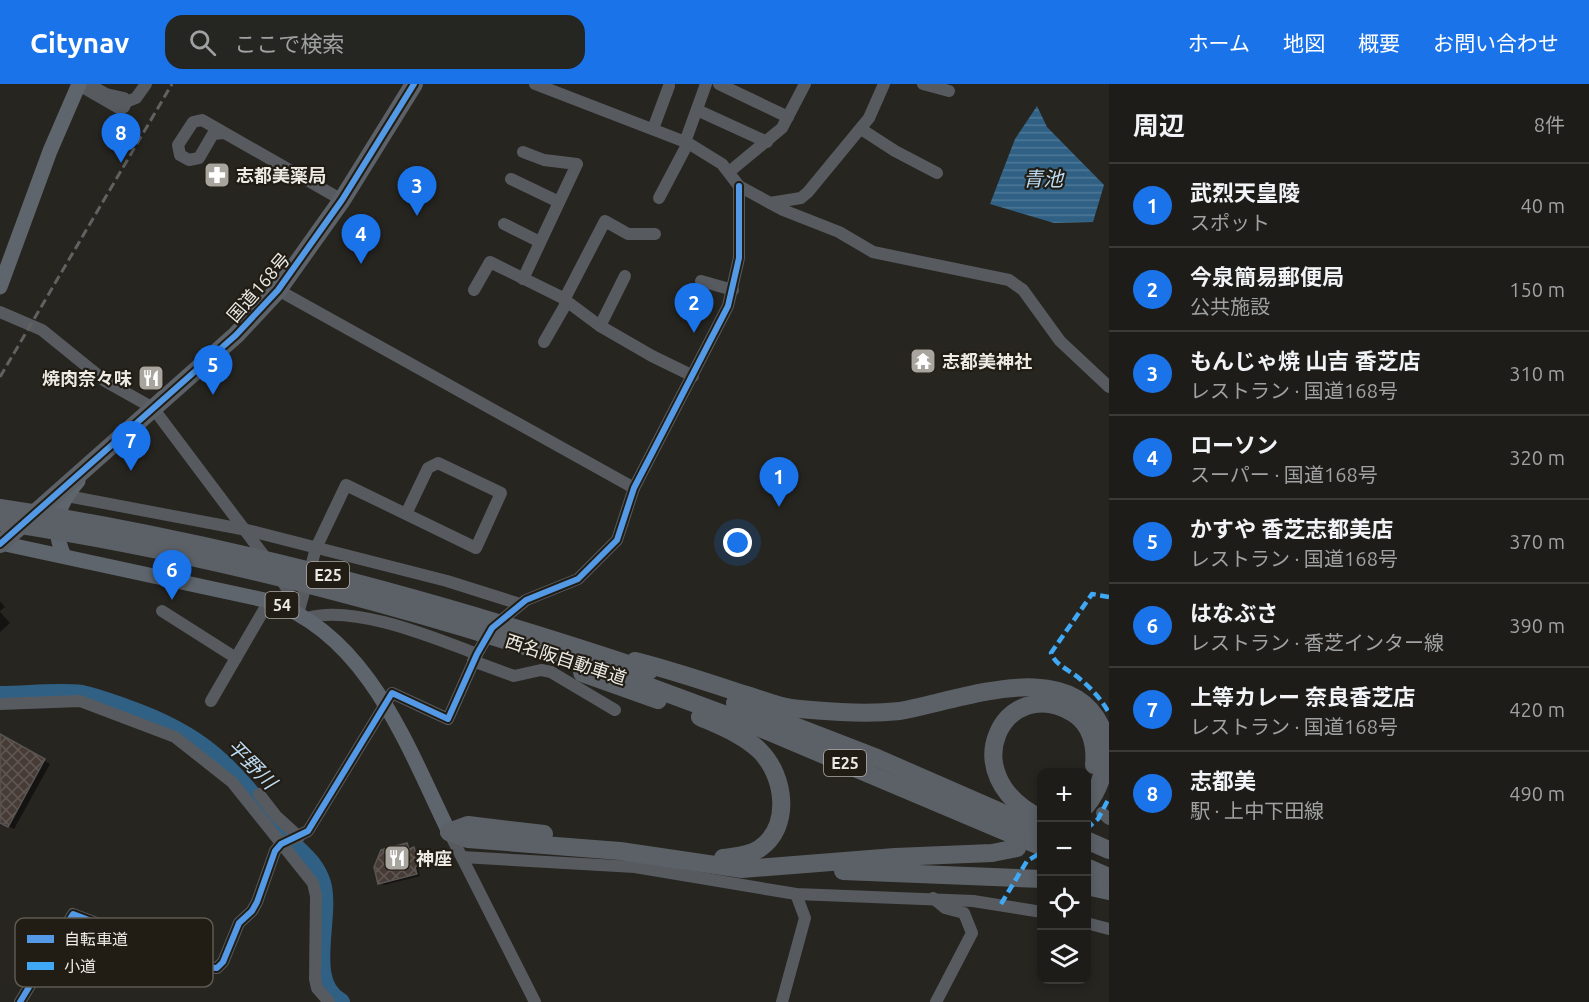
<!DOCTYPE html>
<html lang="ja">
<meta charset="utf-8">
<style>
:root{--surface:#1d1c18;--page:#252521;--text:#f1f3f6;--muted:#a0a1a2;--line:#3b3a37;--accent:#1a73e8}
body{margin:0;font-family:Ubuntu,"Noto Sans JP",sans-serif;background:var(--page);color:var(--text)}
.controls{position:absolute;right:18px;bottom:18px;display:grid;overflow:hidden;border-radius:12px;box-shadow:0 3px 9px #0003}
.controls button{width:54px;height:54px;display:grid;place-items:center;padding:0;border:0;border-bottom:2px solid var(--line);background:var(--surface);color:var(--text);font:30px sans-serif}
.you{position:absolute;left:738px;top:459px;width:21px;height:21px;margin:-15px;border:4px solid #fff;border-radius:50%;background:#1a73e8;box-shadow:0 0 0 9px #1a73e833}
.badge{display:grid;place-items:center;width:39px;height:39px;border-radius:50%;background:var(--accent);color:#fff;font-size:20px;font-weight:700}
.pin{position:absolute;translate:-50% -50px;filter:drop-shadow(0 2px 3px #0008)}
.pin::after{content:'';position:absolute;top:32px;width:21px;height:18px;background:inherit;clip-path:polygon(0 0,100% 0,50% 100%)}
.list{margin:0;padding:0;list-style:none}
h2{display:flex;justify-content:space-between;align-items:center;height:78px;margin:0;padding:0 24px;font-size:26px}
h2 small{font-size:20px;font-weight:400;color:var(--muted)}
.list li{display:grid;grid-template-columns:39px 1fr auto;gap:18px;align-items:center;box-sizing:border-box;height:84px;padding:0 24px;border-top:2px solid var(--line)}
.list b{display:block;font-size:22px;white-space:nowrap}
.list p{margin:0;font-size:20px;white-space:nowrap;color:var(--muted)}
.list em{font-size:20px;font-style:normal;color:var(--muted)}
.icon{flex:none;width:33px;height:33px;fill:none;stroke:currentColor;stroke-width:2;stroke-linecap:round;stroke-linejoin:round}
.map{position:relative;flex:none;width:1109px;height:918px;overflow:hidden}
header{display:flex;align-items:center;gap:36px;box-sizing:border-box;height:84px;padding:0 30px;background:var(--accent);color:#fff}
header strong{font-size:28px}
nav{display:flex;gap:33px;margin-inline-start:auto;font-size:21px}
.search{width:420px;height:54px;background:var(--page);display:flex;align-items:center;gap:15px;box-sizing:border-box;padding:0 21px;border-radius:18px;color:var(--muted);font-size:22px}
main{display:flex}
aside{flex:1;background:var(--surface)}
.map>svg:first-child{display:block}
</style>
<header>
<strong>Citynav</strong>
<div class="search"><svg class="icon" aria-label="search" viewBox="0 0 24 24"><circle cx="10" cy="10" r="6"/><path d="M15 15l6 6"/></svg>ここで検索</div>
<nav><a>ホーム</a><a>地図</a><a>概要</a><a>お問い合わせ</a></nav>
</header>
<main>
<div class="map">
<svg width="1109" height="918" viewBox="0 0 1109 918">
<defs>
<pattern id="water-rules" width="6" height="5" patternUnits="userSpaceOnUse" patternTransform="scale(1.5)"><rect width="6" height="5" fill="#306185"/><path d="M0 2.5h6" fill="none" stroke="#4e7896"/></pattern>
<pattern id="building-cross-hatch" width="8" height="8" patternUnits="userSpaceOnUse" patternTransform="scale(1.5)"><rect width="8" height="8" fill="#473b36"/><path d="M0 0l8 8M0 8l8-8" fill="none" stroke="#625853"/></pattern>
</defs>
<rect width="100%" height="100%" fill="#272520"/>
<polygon fill="url(#water-rules)" points="1037,22 1047,43 1104,101 1093,138 1054,139 990,120 1015,55"/>
<g fill="#0007">
<polygon points="0,517 5,523 0,527"/>
<polygon points="0,528 10,539 0,548"/>
<polygon points="0,652 50,680 14,745 0,738"/>
<polygon points="407,761 418,767 422,783 418,785 420,792 384,801 380,799"/>
</g>
<g fill="none" stroke-linecap="round" stroke-linejoin="round">
<path stroke="#306185" stroke-width="18" d="M0,611C27,611 56,607 82,610C97,613 112,619 126,624C204,651 231,682 280,746C294,765 314,774 322,799C332,834 304,898 341,918"/>
</g>
<g fill="url(#building-cross-hatch)" stroke="#585553" stroke-width="1.5">
<polygon points="0,650 45,675 8,743 0,739"/>
<polygon points="407,759 409,765 414,763 419,781 415,783 417,790 378,800 374,783 381,766"/>
</g>
<g fill="none" stroke-linecap="round" stroke-linejoin="round">
<g stroke="#575b60" stroke-width="12">
<polyline points="535,0 688,59 722,80 739,102 783,126 839,148 873,168 1009,196 1023,206 1060,257 1109,303"/>
<polyline points="719,0 788,33"/>
<polyline points="923,0 949,7"/>
<polyline points="79,1 119,24 124,23 126,18 124,14 106,10 88,0"/>
<polyline points="126,18 136,14 146,0"/>
<polyline points="697,26 767,58"/>
<polyline points="653,45 669,2"/>
<polyline points="861,45 895,67 937,89"/>
<polyline points="224,49 213,50 199,74 189,76 180,71 178,61 193,38 202,36 342,116"/>
<polyline points="685,58 706,0"/>
<polyline points="729,88 782,44 805,0"/>
<polyline points="511,95 559,118"/>
<polyline points="659,114 688,59"/>
<polyline points="770,119 801,114 808,108 869,34 884,0"/>
<polyline points="504,140 540,158"/>
<polyline points="523,195 577,80 544,76 523,68"/>
<polyline points="701,197 733,206"/>
<polyline points="278,206 634,404"/>
<polyline points="474,206 490,178 561,213 600,242 652,272 693,292"/>
<polyline points="564,216 605,137 628,150 655,150"/>
<polyline points="0,228 42,246 105,297 153,324 268,477"/>
<polyline points="600,242 625,192"/>
<polyline points="544,258 567,218"/>
<polyline points="67,412 247,446 447,497 520,520"/>
<path d="M278,491C285,502 293,510 287,523"/>
<polyline points="162,527 236,574"/>
<polyline points="298,530 316,464 346,401 476,464 501,409 438,379 428,384 406,430"/>
<path d="M307,534C353,520 432,553 477,570"/>
<polyline points="473,577 514,592 541,586 551,588 615,626"/>
<polyline points="211,617 269,517"/>
<polyline points="0,620 80,617 175,653 232,698 313,799 316,812 315,895 317,904 329,918"/>
<polyline points="259,710 276,732 299,753"/>
<polyline points="1102,729 1109,735"/>
<polyline points="449,748 535,918"/>
<polyline points="462,773 635,783 796,810 973,817 1042,828"/>
<polyline points="933,814 945,824 964,829 972,849 936,918"/>
<polyline points="1086,839 1109,845"/>
<polyline points="20,918 73,830 123,849 200,883 217,884 223,878 239,839 252,827 257,818 275,767 281,760 308,747 392,609 448,635 477,570 492,544 526,516 578,495 617,456 634,404 728,222 739,174 739,102"/>
<polyline points="782,918 805,834 796,810"/>
</g>
<g stroke="#5f656c" stroke-width="15">
<polyline points="0,203 50,67 79,0"/>
<path d="M1,459L269,517C368,551 407,662 449,748"/>
<path d="M64,472C51,443 57,421 78,397"/>
</g>
<g stroke="#5c6168" stroke-width="18">
<polyline points="0,460 236,251 278,206 342,116 414,0"/>
<path d="M635,577C671,586 707,598 743,610C759,614 775,622 791,624C807,626 824,627 841,628C859,629 881,629 900,627C959,617 1075,568 1104,650C1109,675 1102,703 1086,722"/>
<polyline points="582,589 658,616"/>
<polyline points="645,601 753,641 1042,763"/>
<polyline points="735,619 877,674 1042,746"/>
<path d="M700,633C720,642 744,651 760,667C785,692 792,743 759,765C748,772 735,772 723,774"/>
<path d="M1042,735C950,691 1005,588 1073,629C1091,640 1096,661 1094,681"/>
<polyline points="449,748 468,755 620,767 742,785 895,773 992,769 1017,764"/>
<polyline points="449,748 468,741 544,750"/>
<polyline points="1086,756 1109,766"/>
<polyline points="1086,783 1109,793"/>
<polyline points="843,787 1042,795"/>
<polyline points="1086,802 1109,807"/>
</g>
<polyline stroke="#616161" stroke-width="3" stroke-dasharray="9 4.5" stroke-linecap="butt" points="0,293 172,0"/>
<g stroke="#5c6168" stroke-width="18">
<path d="M0,424C221,457 437,516 649,587"/>
<path d="M0,438C221,471 434,530 645,601"/>
</g>
<g stroke="#3fa9f5" stroke-width="4.5" stroke-dasharray="9 4.5" stroke-linecap="butt">
<path d="M1109,513L1092,510L1051,569C1056,582 1070,586 1080,595C1091,604 1102,616 1109,629"/>
<polyline points="1086,745 1098,735 1109,714"/>
<polyline points="1001,820 1027,777 1042,768"/>
</g>
<g stroke="#211d14" stroke-width="10">
<g id="cycleway">
<polyline points="0,460 236,251 278,206 342,116 414,0"/>
<polyline points="20,918 73,830 123,849 200,883 217,884 223,878 239,839 252,827 257,818 275,767 281,760 308,747 392,609 448,635 477,570 492,544 526,516 578,495 617,456 634,404 728,222 739,174 739,102"/>
</g>
</g>
<use href="#cycleway" stroke="#5399e6" stroke-width="6"/>
</g>
<defs>
<g id="pharmacy-square" transform="scale(1.35)"><rect x="-9" y="-9" width="18" height="18" rx="4" fill="#a8a59f" stroke="#211d14"/><path d="M-2-6h4v4h4v4h-4v4h-4v-4h-4v-4h4Z" fill="#fff"/></g>
<g id="temple-square" transform="scale(1.35)"><rect x="-9" y="-9" width="18" height="18" rx="4" fill="#a8a59f" stroke="#211d14"/><path d="M0-6L5-2H3V0L6.5 2.5H4V6H1.5V3h-3V6H-4V2.5H-6.5L-3 0V-2H-5Z" fill="#fff"/></g>
<g id="restaurant-square" transform="scale(1.35)"><rect x="-9" y="-9" width="18" height="18" rx="4" fill="#a8a59f" stroke="#211d14"/><path d="M-5-6h1v4h1v-4h1v4h1v-4h1v5L-1.5 .5V6h-2V.5L-5-1ZM5-6V6H3V1.5H1.5Q1.5-4 5-6Z" fill="#fff"/></g>
</defs>
<g fill-rule="evenodd">
<use href="#pharmacy-square" x="217" y="91"/>
<use href="#temple-square" x="923" y="277"/>
<use href="#restaurant-square" x="151" y="294"/>
<use href="#restaurant-square" x="397" y="774"/>
</g>
<g text-anchor="middle" dominant-baseline="central" stroke-width="4.5" stroke-linejoin="round" paint-order="stroke">
<g fill="#211d14" stroke="#b0aca6" stroke-width="1.5">
<rect x="307" y="478" width="42" height="26" rx="4.5"/>
<rect x="265.5" y="508" width="33" height="26" rx="4.5"/>
<rect x="824" y="666" width="42" height="26" rx="4.5"/>
</g>
<g font-size="16" font-weight="bold" fill="#edeae4">
<text x="328" y="491">E25</text>
<text x="282" y="521">54</text>
<text x="845" y="679">E25</text>
</g>
<g font-size="18" font-weight="bold" fill="#edeae4" stroke="#211d14" text-anchor="start">
<text x="236" y="91">志都美薬局</text>
<text x="942" y="277">志都美神社</text>
<text x="132" y="294" text-anchor="end">焼肉奈々味</text>
<text x="416" y="774">神座</text>
</g>
<g font-size="18" fill="#edeae4" stroke="#211d14">
<text transform="translate(258 203) rotate(-49)">国道168号</text>
<text transform="translate(566 575) rotate(18)">西名阪自動車道</text>
</g>
<g font-size="20" font-style="italic" fill="#bddbf3" stroke="#211d14">
<text x="1043" y="94">青池</text>
<text transform="translate(252 680) rotate(45)">平野川</text>
</g>
</g>
<rect x="15" y="834" width="198" height="69" rx="9" fill="#211d14" stroke="#5e5a52" stroke-width="1.5"/>
<rect x="27" y="851" width="27" height="8" fill="#5399e6"/>
<rect x="27" y="878" width="27" height="8" fill="#3fa9f5"/>
<g font-size="16" fill="#edeae4">
<text x="64" y="861">自転車道</text>
<text x="64" y="888">小道</text>
</g>
</svg>
<div class="controls">
<button>+</button>
<button>−</button>
<button><svg class="icon" aria-label="locate" viewBox="0 0 24 24"><circle cx="12" cy="12" r="6"/><path d="M12 2v4M12 18v4M2 12h4M18 12h4"/></svg></button>
<button><svg class="icon" aria-label="layers" viewBox="0 0 24 24"><path d="M12 4l9 5-9 5-9-5zM3 14l9 5 9-5"/></svg></button>
</div>
<div class="you"></div>
<div class="pin badge" style="left:779px;top:423px">1</div>
<div class="pin badge" style="left:694px;top:249px">2</div>
<div class="pin badge" style="left:417px;top:132px">3</div>
<div class="pin badge" style="left:361px;top:180px">4</div>
<div class="pin badge" style="left:213px;top:311px">5</div>
<div class="pin badge" style="left:172px;top:516px">6</div>
<div class="pin badge" style="left:131px;top:387px">7</div>
<div class="pin badge" style="left:121px;top:79px">8</div>
</div>
<aside>
<h2>周辺<small>8件</small></h2>
<ul class="list">
<li><span class="badge">1</span><div><b>武烈天皇陵</b><p>スポット</p></div><em>40 m</em></li>
<li><span class="badge">2</span><div><b>今泉簡易郵便局</b><p>公共施設</p></div><em>150 m</em></li>
<li><span class="badge">3</span><div><b>もんじゃ焼 山吉 香芝店</b><p>レストラン · 国道168号</p></div><em>310 m</em></li>
<li><span class="badge">4</span><div><b>ローソン</b><p>スーパー · 国道168号</p></div><em>320 m</em></li>
<li><span class="badge">5</span><div><b>かすや 香芝志都美店</b><p>レストラン · 国道168号</p></div><em>370 m</em></li>
<li><span class="badge">6</span><div><b>はなぶさ</b><p>レストラン · 香芝インター線</p></div><em>390 m</em></li>
<li><span class="badge">7</span><div><b>上等カレー 奈良香芝店</b><p>レストラン · 国道168号</p></div><em>420 m</em></li>
<li><span class="badge">8</span><div><b>志都美</b><p>駅 · 上中下田線</p></div><em>490 m</em></li>
</ul>
</aside>
</main>
